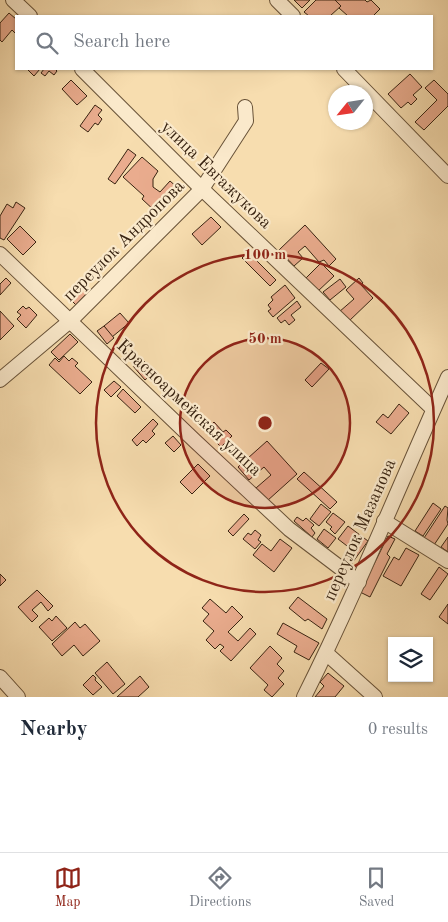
<!DOCTYPE html>
<meta charset="utf-8">
<style>
:root{--surface:#fff;--page:#f2f2f3;--text:#1f2937;--muted:#747a83;--line:#e0e1e3;--accent:#8f2418}
body{margin:0;font-family:"Old Standard TT",serif;background:var(--page);color:var(--text)}
.controls{position:absolute;right:15px;bottom:15px;display:grid;overflow:hidden;border-radius:0px;box-shadow:0 1px 4px #0004}
.controls button{width:45px;height:45px;display:grid;place-items:center;padding:0;border:0;border-bottom:1px solid var(--line);background:var(--surface);color:var(--text);font:25px sans-serif}
.compass{position:absolute;left:328px;top:85px;width:45px;height:45px;border-radius:50%;background:var(--surface);box-shadow:0 1px 4px #0004;rotate:240deg}
.list{margin:0;padding:0;list-style:none}
h2{display:flex;justify-content:space-between;align-items:center;height:65px;margin:0;padding:0 20px;font-size:21px}
h2 small{font-size:16px;font-weight:400;color:var(--muted)}
.icon{flex:none;width:28px;height:28px;fill:none;stroke:currentColor;stroke-width:2;stroke-linecap:round;stroke-linejoin:round}
.map{position:relative;flex:none;width:448px;height:697px;overflow:hidden}
.search{position:absolute;background:var(--surface);box-shadow:0 1px 4px #0004;left:15px;right:15px;top:15px;height:55px;display:flex;align-items:center;gap:12px;box-sizing:border-box;padding:0 18px;border-radius:0px;color:var(--muted);font-size:19px}
.sheet{height:155px;background:var(--surface)}
nav{display:flex;justify-content:space-around;align-items:center;box-sizing:border-box;height:70px;border-top:1px solid var(--line);background:var(--surface);font-size:14px;color:var(--muted)}
nav a{display:grid;justify-items:center;gap:2px}
nav .on{color:var(--accent)}
.map>svg:first-child{display:block}
</style>
<div class="map">
<svg width="448" height="697" viewBox="0 0 448 697">
<rect width="100%" height="100%" fill="#f7ddaf"/>
<filter id="stains"><feTurbulence type="fractalNoise" baseFrequency=".004" numOctaves="4"/><feColorMatrix values="0 0 0 0 .2 0 0 0 0 .09 0 0 0 0 .02 0 0 0 .5 -.17"/></filter>
<radialGradient id="worn" r=".72"><stop offset=".6" stop-color="#630" stop-opacity="0"/><stop offset="1" stop-color="#630" stop-opacity=".3"/></radialGradient>
<g fill="#eaac8e" stroke="#382311">
<polygon points="294,0 310,0 302,8"/>
<polygon points="316,0 335,0 341,6 330,16 309,16 304,12"/>
<polygon points="335,0 365,0 367,2 371,0 380,9 373,16 348,16 339,8 341,6"/>
<polygon points="9,13 16,19 16,34 12,30 2,42 0,40 0,23"/>
<polygon points="27,69 40,69 34,76"/>
<polygon points="44,69 55,69 57,71 54,75 49,71 45,76 41,73"/>
<polygon points="410,74 422,87 413,95 417,99 411,105 408,102 401,108 388,94"/>
<polygon points="71,80 87,96 77,105 62,89"/>
<polygon points="434,80 448,94 448,106 424,130 415,122 437,100 425,88"/>
<polygon points="95,105 102,110 98,115 102,119 98,125 95,123 88,132 80,126"/>
<polygon points="128,149 136,155 115,184 108,179"/>
<polygon points="142,157 158,171 153,179 153,187 160,192 170,181 178,188 156,212 142,199 144,196 123,177"/>
<polygon points="16,202 25,208 4,240 0,238 0,216 7,204 13,208"/>
<polygon points="211,217 221,227 202,245 192,234"/>
<polygon points="305,225 336,259 329,266 324,260 319,262 305,246 298,252 303,258 294,266 279,250"/>
<polygon points="20,226 36,242 23,255 7,239"/>
<polygon points="248,252 276,280 270,286 242,258"/>
<polygon points="321,263 334,276 317,292 305,279"/>
<polygon points="6,278 11,283 0,295 0,284"/>
<polygon points="359,278 363,283 361,285 373,298 348,322 339,312 354,299 346,290"/>
<polygon points="340,279 346,287 330,300 323,292"/>
<polygon points="285,285 295,298 273,317 268,311 271,309 268,305 273,300 271,297"/>
<polygon points="82,286 88,292 76,305 70,299"/>
<polygon points="297,301 301,307 291,315 295,320 289,325 285,320 281,323 277,318"/>
<polygon points="23,306 26,309 29,307 37,315 26,328 17,319 21,315 17,312"/>
<polygon points="0,311 14,326 0,340"/>
<polygon points="120,313 129,323 112,337 104,326"/>
<polygon points="104,326 114,338 107,344 97,331"/>
<polygon points="70,334 78,342 59,360 51,352"/>
<polygon points="64,356 69,361 72,358 78,363 75,366 92,382 80,394 49,365 55,358 59,362"/>
<polygon points="142,359 154,372 145,380 133,366"/>
<polygon points="321,363 329,369 312,387 305,380"/>
<polygon points="114,381 121,387 111,397 104,390"/>
<polygon points="123,389 141,407 135,413 117,396"/>
<polygon points="399,404 409,413 391,434 376,422 383,414 388,418"/>
<polygon points="153,419 158,424 152,431 155,434 146,443 143,440 137,446 132,440"/>
<polygon points="214,422 223,432 226,430 232,436 221,447 205,431"/>
<polygon points="173,436 181,445 174,452 165,443"/>
<polygon points="267,441 297,474 267,501 256,488 271,475 264,467 249,480 238,467"/>
<polygon points="198,464 210,476 192,494 180,482"/>
<polygon points="304,472 337,502 330,509 297,479"/>
<polygon points="433,503 441,509 423,536 415,531"/>
<polygon points="321,504 331,512 319,526 310,519"/>
<polygon points="445,506 448,508 447,520 448,524 434,545 424,538"/>
<polygon points="333,513 345,522 335,534 330,529 332,527 326,522"/>
<polygon points="244,514 249,519 233,536 228,531"/>
<polygon points="297,517 303,521 306,518 314,525 311,528 315,533 312,537 294,521"/>
<polygon points="348,526 368,541 350,566 343,560 351,549 338,539"/>
<polygon points="324,529 336,538 328,548 317,539"/>
<polygon points="255,530 261,535 258,540 261,542 255,549 243,539 248,533 251,535"/>
<polygon points="388,536 395,539 387,554 390,557 370,597 360,592"/>
<polygon points="448,537 448,552 441,547"/>
<polygon points="280,539 292,548 274,572 253,555 262,544 271,551"/>
<polygon points="406,548 419,555 401,586 383,576 394,557 399,560"/>
<polygon points="439,567 448,574 430,600 421,594"/>
<polygon points="0,574 6,580 0,586"/>
<polygon points="37,590 53,606 48,611 41,602 32,610 38,616 32,622 18,607"/>
<polygon points="298,597 327,619 322,629 308,619 305,621 289,608"/>
<polygon points="210,599 226,613 232,606 243,617 228,632 238,641 250,628 256,634 231,661 220,651 224,647 220,644 215,649 206,640 214,631 203,621 209,614 202,608"/>
<polygon points="448,604 448,624 439,617"/>
<polygon points="56,616 67,628 52,641 39,627 49,618 52,621"/>
<polygon points="75,622 80,628 85,624 100,641 83,656 74,645 62,656 52,644"/>
<polygon points="283,623 319,643 309,660 294,652 297,646 277,634"/>
<polygon points="270,646 282,658 277,664 284,671 278,678 284,684 272,697 264,690 268,685 250,668"/>
<polygon points="107,662 125,684 113,694 95,673"/>
<polygon points="328,673 344,686 335,697 315,697 324,686 320,682"/>
<polygon points="93,675 96,678 95,680 102,687 93,695 83,685"/>
<polygon points="140,676 149,687 138,697 117,697"/>
</g>
<g fill="none" stroke-linecap="round" stroke-linejoin="round">
<g stroke="#685238" stroke-width="16">
<g id="minor">
<polyline points="13,0 30,16"/>
<polyline points="277,0 293,16"/>
<polyline points="82,69 202,189 433,409"/>
<polyline points="344,69 448,176"/>
<polyline points="0,254 195,441 289,529 359,582"/>
<polyline points="0,380 70,321 202,189 246,121 245,107"/>
<polyline points="384,521 448,561"/>
<polyline points="326,653 375,697"/>
<polyline points="0,677 18,697"/>
<path d="M304,697C356,593 400,484 448,377"/>
</g>
</g>
<use href="#minor" stroke="#fae9cb" stroke-width="14"/>
</g>
<circle cx="265" cy="423" r="85" fill="#8f2418" fill-opacity=".12"/>
<g fill="none" stroke="#8f2418" stroke-width="2.5">
<circle cx="265" cy="423" r="85"/>
<circle cx="265" cy="423" r="169"/>
</g>
<g text-anchor="middle" dominant-baseline="central" stroke-width="4.5" stroke-linejoin="round" paint-order="stroke">
<g font-size="18" fill="#382311" stroke="#fae9cb">
<text transform="translate(216 175) rotate(44)">улица Евгажукова</text>
<text transform="translate(124 241) rotate(-45)">переулок Андропова</text>
<text transform="translate(189 408) rotate(43)">Красноармейская улица</text>
<text transform="translate(360 530) rotate(-66)">переулок Мазанова</text>
</g>
</g>
<circle cx="265" cy="423" r="8" fill="#8f2418" stroke="#fae9cb" stroke-width="2.5"/>
<g font-size="15" text-anchor="middle" font-weight="bold" fill="#8f2418" stroke="#fae9cb" stroke-width="4.5" stroke-linejoin="round" paint-order="stroke">
<text x="265" y="259">100 m</text>
<text x="265" y="343">50 m</text>
</g>
<rect width="100%" height="100%" filter="url(#stains)"/>
<rect width="100%" height="100%" fill="url(#worn)"/>
</svg>
<div class="controls">
<button><svg class="icon" aria-label="layers" viewBox="0 0 24 24"><path d="M12 4l9 5-9 5-9-5zM3 14l9 5 9-5"/></svg></button>
</div>
<svg class="compass" viewBox="-18 -18 36 36"><path d="M0-13l5 13h-10z" fill="#e53935"/><path d="M0 13l5-13h-10z" fill="#747a83"/></svg>
<div class="search"><svg class="icon" aria-label="search" viewBox="0 0 24 24"><circle cx="10" cy="10" r="6"/><path d="M15 15l6 6"/></svg>Search here</div>
</div>
<section class="sheet">
<h2>Nearby<small>0 results</small></h2>
<ul class="list">
</ul>
</section>
<nav>
<a class="on"><svg class="icon" aria-label="map" viewBox="0 0 24 24"><path d="M3 6l6-2 6 2 6-2v14l-6 2-6-2-6 2zM9 4v14M15 6v14"/></svg>Map</a>
<a><svg class="icon" aria-label="directions" viewBox="0 0 24 24"><path d="M12 3l9 9-9 9-9-9zM9 14v-3h6M13 9l2 2-2 2"/></svg>Directions</a>
<a><svg class="icon" aria-label="saved" viewBox="0 0 24 24"><path d="M7 4h10v16l-5-4-5 4z"/></svg>Saved</a>
</nav>
